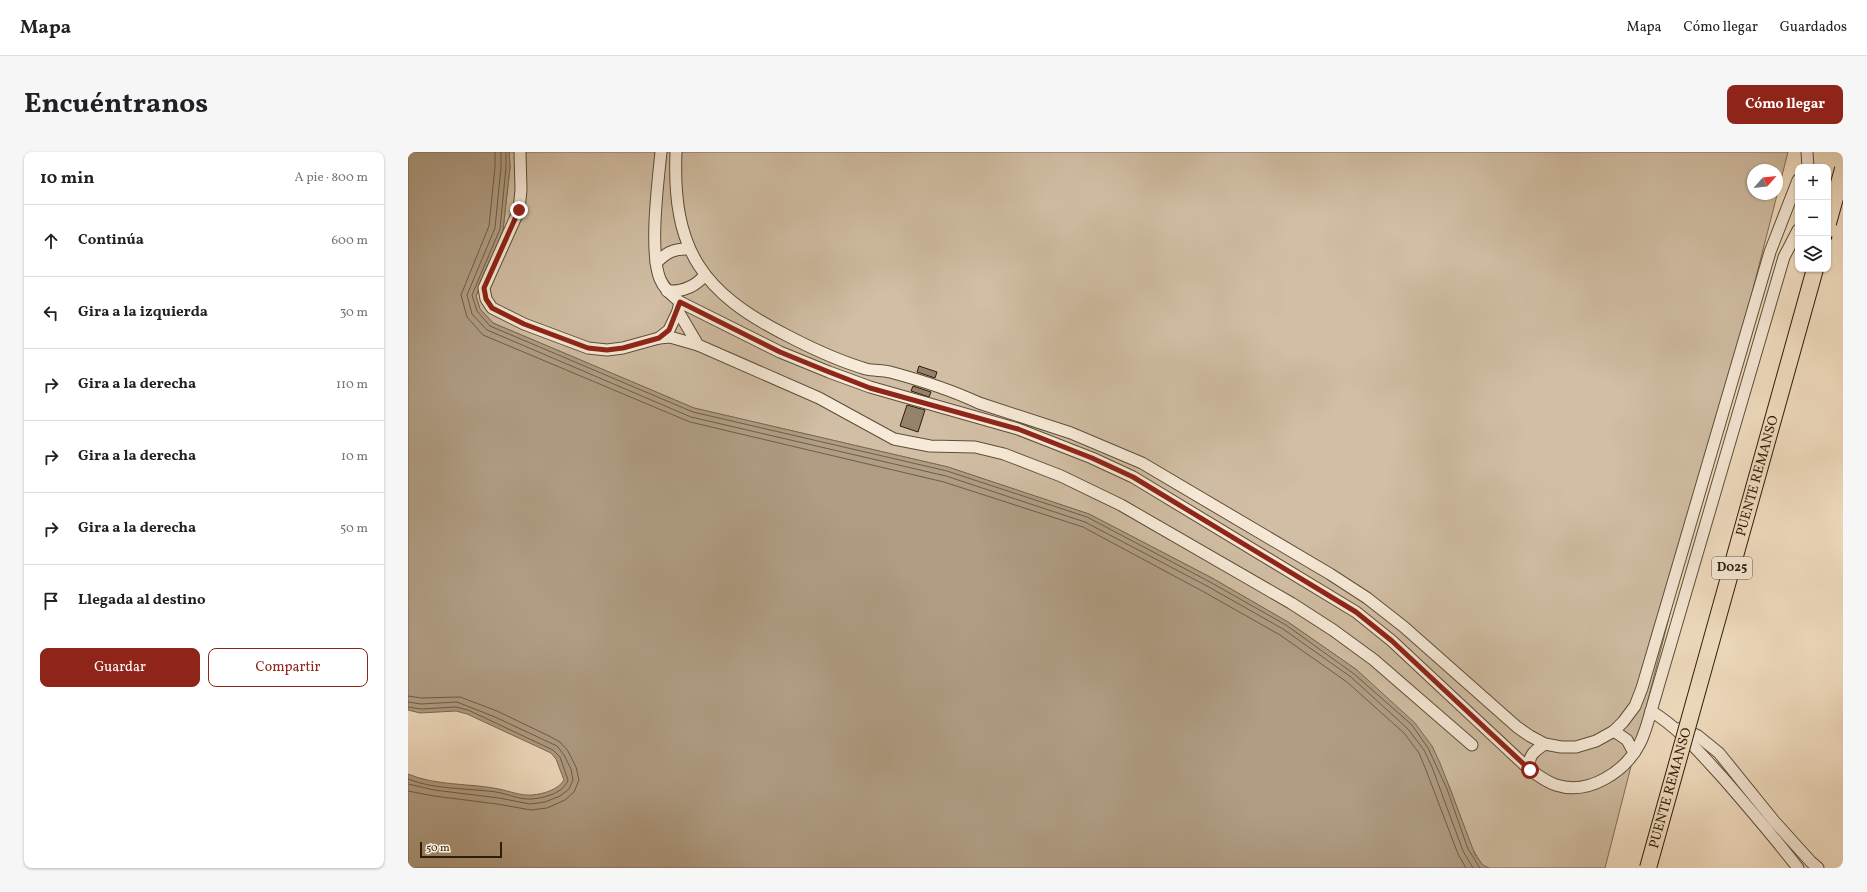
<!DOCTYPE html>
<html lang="es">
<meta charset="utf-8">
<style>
:root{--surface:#fff;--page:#f6f6f6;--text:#202124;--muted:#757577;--line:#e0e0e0;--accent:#8f2418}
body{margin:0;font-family:Vollkorn,serif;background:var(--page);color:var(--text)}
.controls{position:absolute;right:12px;top:12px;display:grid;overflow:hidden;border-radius:8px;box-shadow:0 1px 3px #0004}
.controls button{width:36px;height:36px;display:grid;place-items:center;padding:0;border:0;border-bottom:1px solid var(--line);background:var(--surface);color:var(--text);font:20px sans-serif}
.compass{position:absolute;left:1339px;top:12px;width:36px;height:36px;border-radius:50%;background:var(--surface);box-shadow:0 1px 3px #0004;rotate:63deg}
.scale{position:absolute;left:12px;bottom:10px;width:82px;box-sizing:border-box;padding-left:4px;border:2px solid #2d1d0b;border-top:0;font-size:11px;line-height:14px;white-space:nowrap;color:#2d1d0b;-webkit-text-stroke:3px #f7ead8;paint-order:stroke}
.stop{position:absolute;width:12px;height:12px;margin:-9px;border:3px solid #8f2418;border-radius:50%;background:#fff}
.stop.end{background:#8f2418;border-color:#fff;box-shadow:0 1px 4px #0008}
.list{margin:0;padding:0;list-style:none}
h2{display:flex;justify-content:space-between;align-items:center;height:52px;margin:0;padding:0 16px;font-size:17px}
h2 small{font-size:13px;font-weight:400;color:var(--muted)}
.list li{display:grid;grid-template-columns:26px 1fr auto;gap:12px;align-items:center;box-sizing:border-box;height:72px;padding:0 16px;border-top:1px solid var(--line)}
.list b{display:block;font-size:15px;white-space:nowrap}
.list em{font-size:13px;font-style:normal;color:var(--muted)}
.actions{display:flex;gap:8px;padding:12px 16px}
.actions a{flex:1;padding:9px 0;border:1px solid var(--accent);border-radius:8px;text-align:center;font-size:14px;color:var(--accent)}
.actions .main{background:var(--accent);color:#fff}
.icon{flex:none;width:22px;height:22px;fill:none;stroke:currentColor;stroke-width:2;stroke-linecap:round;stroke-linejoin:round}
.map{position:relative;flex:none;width:1435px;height:716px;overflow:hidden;border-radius:8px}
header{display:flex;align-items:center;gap:24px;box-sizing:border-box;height:56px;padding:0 20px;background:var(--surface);border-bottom:1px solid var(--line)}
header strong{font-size:19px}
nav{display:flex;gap:22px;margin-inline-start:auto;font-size:14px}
.intro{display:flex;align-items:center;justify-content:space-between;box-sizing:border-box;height:96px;padding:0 24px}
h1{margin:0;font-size:28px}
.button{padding:10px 18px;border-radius:8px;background:var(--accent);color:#fff;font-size:14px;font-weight:700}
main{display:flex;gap:24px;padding:0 24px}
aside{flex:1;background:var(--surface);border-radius:8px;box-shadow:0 1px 3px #0004}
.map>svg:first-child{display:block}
</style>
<header>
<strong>Mapa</strong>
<nav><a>Mapa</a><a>Cómo llegar</a><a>Guardados</a></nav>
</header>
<div class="intro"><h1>Encuéntranos</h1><a class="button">Cómo llegar</a></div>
<main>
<aside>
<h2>10 min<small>A pie · 800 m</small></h2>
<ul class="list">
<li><svg class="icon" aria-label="ahead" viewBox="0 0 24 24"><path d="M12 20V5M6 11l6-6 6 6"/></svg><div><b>Continúa</b></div><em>600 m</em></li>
<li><svg class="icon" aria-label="left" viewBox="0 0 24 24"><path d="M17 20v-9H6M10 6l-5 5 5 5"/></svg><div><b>Gira a la izquierda</b></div><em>30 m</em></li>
<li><svg class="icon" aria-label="right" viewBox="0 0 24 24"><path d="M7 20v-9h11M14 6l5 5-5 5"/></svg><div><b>Gira a la derecha</b></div><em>110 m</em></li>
<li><svg class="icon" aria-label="right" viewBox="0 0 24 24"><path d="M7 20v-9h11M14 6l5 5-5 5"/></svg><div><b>Gira a la derecha</b></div><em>10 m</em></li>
<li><svg class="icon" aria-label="right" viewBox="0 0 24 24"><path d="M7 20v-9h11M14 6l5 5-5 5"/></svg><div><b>Gira a la derecha</b></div><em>50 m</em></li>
<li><svg class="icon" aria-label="arrive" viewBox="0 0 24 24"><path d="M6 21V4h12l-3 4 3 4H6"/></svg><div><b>Llegada al destino</b></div></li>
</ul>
<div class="actions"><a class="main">Guardar</a><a>Compartir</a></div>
</aside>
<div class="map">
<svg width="1435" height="716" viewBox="0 0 1435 716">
<rect width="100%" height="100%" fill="#f3dfc3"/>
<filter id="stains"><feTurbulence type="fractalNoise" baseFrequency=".005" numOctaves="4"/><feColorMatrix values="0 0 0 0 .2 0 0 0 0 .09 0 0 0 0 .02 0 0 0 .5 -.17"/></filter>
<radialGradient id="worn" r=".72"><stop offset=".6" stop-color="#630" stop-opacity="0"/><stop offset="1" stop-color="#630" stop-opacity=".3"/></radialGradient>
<path fill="#d1bea4" stroke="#7f6e58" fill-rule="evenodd" d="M101,0H1380L1197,716H1081L1075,714L1064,696L1042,636L1024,594L949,518L880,470L804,426L681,362L540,315L286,256L85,171L72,157L68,144L95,78L102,15ZM1345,18H1369V42H1345Z"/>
<path fill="#b09d84" stroke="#7c6a54" d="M0,0H101L102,15L95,78L68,144L72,157L85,171L286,256L540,315L681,362L804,426L880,470L949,518L1007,571L1024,594L1032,611L1068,705L1075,713L1081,716H0V622C28,634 61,631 91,637C101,639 113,644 124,643C135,642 150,638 156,628L148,607L143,601L59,562L48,559L12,561L0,558Z"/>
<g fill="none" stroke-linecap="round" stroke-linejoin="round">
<g stroke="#6e5d48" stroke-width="1">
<polyline points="87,0 87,15 81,74 53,143 59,165 75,183 282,270 536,330 675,375 796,440 872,483 939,530 996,581 1011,601 1018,618 1050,702 1058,716"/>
<polyline points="93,0 93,15 87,76 59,143 64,162 79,178 283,265 538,324 677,370 799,434 875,477 943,525 1000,577 1016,598 1024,615 1055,699 1065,716"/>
<polyline points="98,0 98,15 92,77 64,143 69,159 82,174 285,260 539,319 679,365 802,430 878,473 946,522 1004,573 1020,596 1039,637 1060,697 1072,716"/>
<polyline points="0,544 13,546 52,545 89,559 141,584 152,590 160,599 168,615 171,628 166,640 157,648 139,656 123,658 89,652 26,644 0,639"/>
<polyline points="0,550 13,552 49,550 87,565 149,594 156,603 163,617 165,628 161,637 152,644 137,650 122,652 91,646 26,638 0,632"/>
<path d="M0,555L13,557L48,555L60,558L145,598L152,605L160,628C156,641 136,646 124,647C112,648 100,642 88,640C60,636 27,638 0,627"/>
</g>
</g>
<g fill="#94826b" stroke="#2d1d0b">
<polygon points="511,214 529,220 527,226 509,220"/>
<polygon points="505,234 523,240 521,245 503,239"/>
<polygon points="499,253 517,258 510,280 492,274"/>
</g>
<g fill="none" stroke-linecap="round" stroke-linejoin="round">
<g stroke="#5e4e39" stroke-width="13">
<g id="minor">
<polyline points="112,0 113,38 111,58 76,136 78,147 84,156 116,172 180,196 199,198 215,196 251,186 261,178 270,159"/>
<path d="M253,0C250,30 241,100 252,127C256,137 264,143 272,150L372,200L421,220L462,235L610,277L684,306L725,325L948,460L984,489L1122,618C1130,623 1138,630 1148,633C1181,644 1218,619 1232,591C1237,581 1240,570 1243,559L1376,105L1390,78"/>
<path d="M268,0C264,98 294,141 380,184C405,197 431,209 458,217C466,219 474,218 482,220C512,228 543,238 571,251L663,281L734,311L922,422L959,446L996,475L1109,575L1122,584L1137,592L1153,595H1168L1188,589L1206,579L1215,570L1227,554L1234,536L1267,424L1362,100L1390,28"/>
<polyline points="1399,0 1400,15"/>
<path d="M248,111C258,101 266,96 281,97"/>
<path d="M259,139C275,140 287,135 297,123"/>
<polyline points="272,150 270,159 290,193 411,246 486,287 522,294 567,295 596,302 653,324 713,353 883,451 925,478 966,508 1064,593"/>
<polyline points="251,186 262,185 290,193"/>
<path d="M1243,559C1272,577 1292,601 1315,626C1341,656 1366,685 1390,716"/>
<polyline points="1273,576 1290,584 1311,601 1366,669 1403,710 1410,716"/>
<polyline points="1206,579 1219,588 1226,601"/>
<path d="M1122,618C1119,604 1126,599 1137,592"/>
</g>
</g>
<polyline stroke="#2d1d0b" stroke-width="2" stroke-dasharray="3 2" stroke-linecap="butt" points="1420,97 1424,83"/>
<use href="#minor" stroke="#f7ead8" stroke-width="11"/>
<g stroke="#2d1d0b" stroke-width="18" stroke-linecap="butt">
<g id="highway-bridge">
<polyline points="1420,71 1435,17"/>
<path id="s1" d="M1240,716L1407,117"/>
</g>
</g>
<use href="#highway-bridge" stroke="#f3dfc3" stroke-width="16"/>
</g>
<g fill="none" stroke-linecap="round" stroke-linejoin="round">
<polyline stroke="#8f2418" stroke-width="5" points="111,58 76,136 78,147 84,156 116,172 180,196 199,198 215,196 251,186 261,178 272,150 372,200 421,220 462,236 610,277 684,306 725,325 948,460 984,489 1122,618"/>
</g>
<g text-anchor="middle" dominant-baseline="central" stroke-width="3.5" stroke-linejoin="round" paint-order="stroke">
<rect fill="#f7ead8" stroke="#6a5a48" stroke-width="1" x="1304" y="405" width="40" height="22" rx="3"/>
<g font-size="13" font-weight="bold" fill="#2d1d0b">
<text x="1324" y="416">D025</text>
</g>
<g font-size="14" fill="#2d1d0b" stroke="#f7ead8">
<text stroke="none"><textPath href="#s1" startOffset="407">PUENTE REMANSO</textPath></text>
<text stroke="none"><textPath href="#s1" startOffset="83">PUENTE REMANSO</textPath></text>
</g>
</g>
<rect width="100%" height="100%" filter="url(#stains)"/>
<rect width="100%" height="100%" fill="url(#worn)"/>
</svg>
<div class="controls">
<button>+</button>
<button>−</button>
<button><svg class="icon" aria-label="layers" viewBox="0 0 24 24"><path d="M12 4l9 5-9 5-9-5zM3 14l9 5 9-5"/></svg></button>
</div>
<svg class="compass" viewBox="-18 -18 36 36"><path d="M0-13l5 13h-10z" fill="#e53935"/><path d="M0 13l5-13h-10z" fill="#757577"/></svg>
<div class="scale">50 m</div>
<div class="stop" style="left:1122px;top:618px"></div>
<div class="stop end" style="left:111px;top:58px"></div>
</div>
</main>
